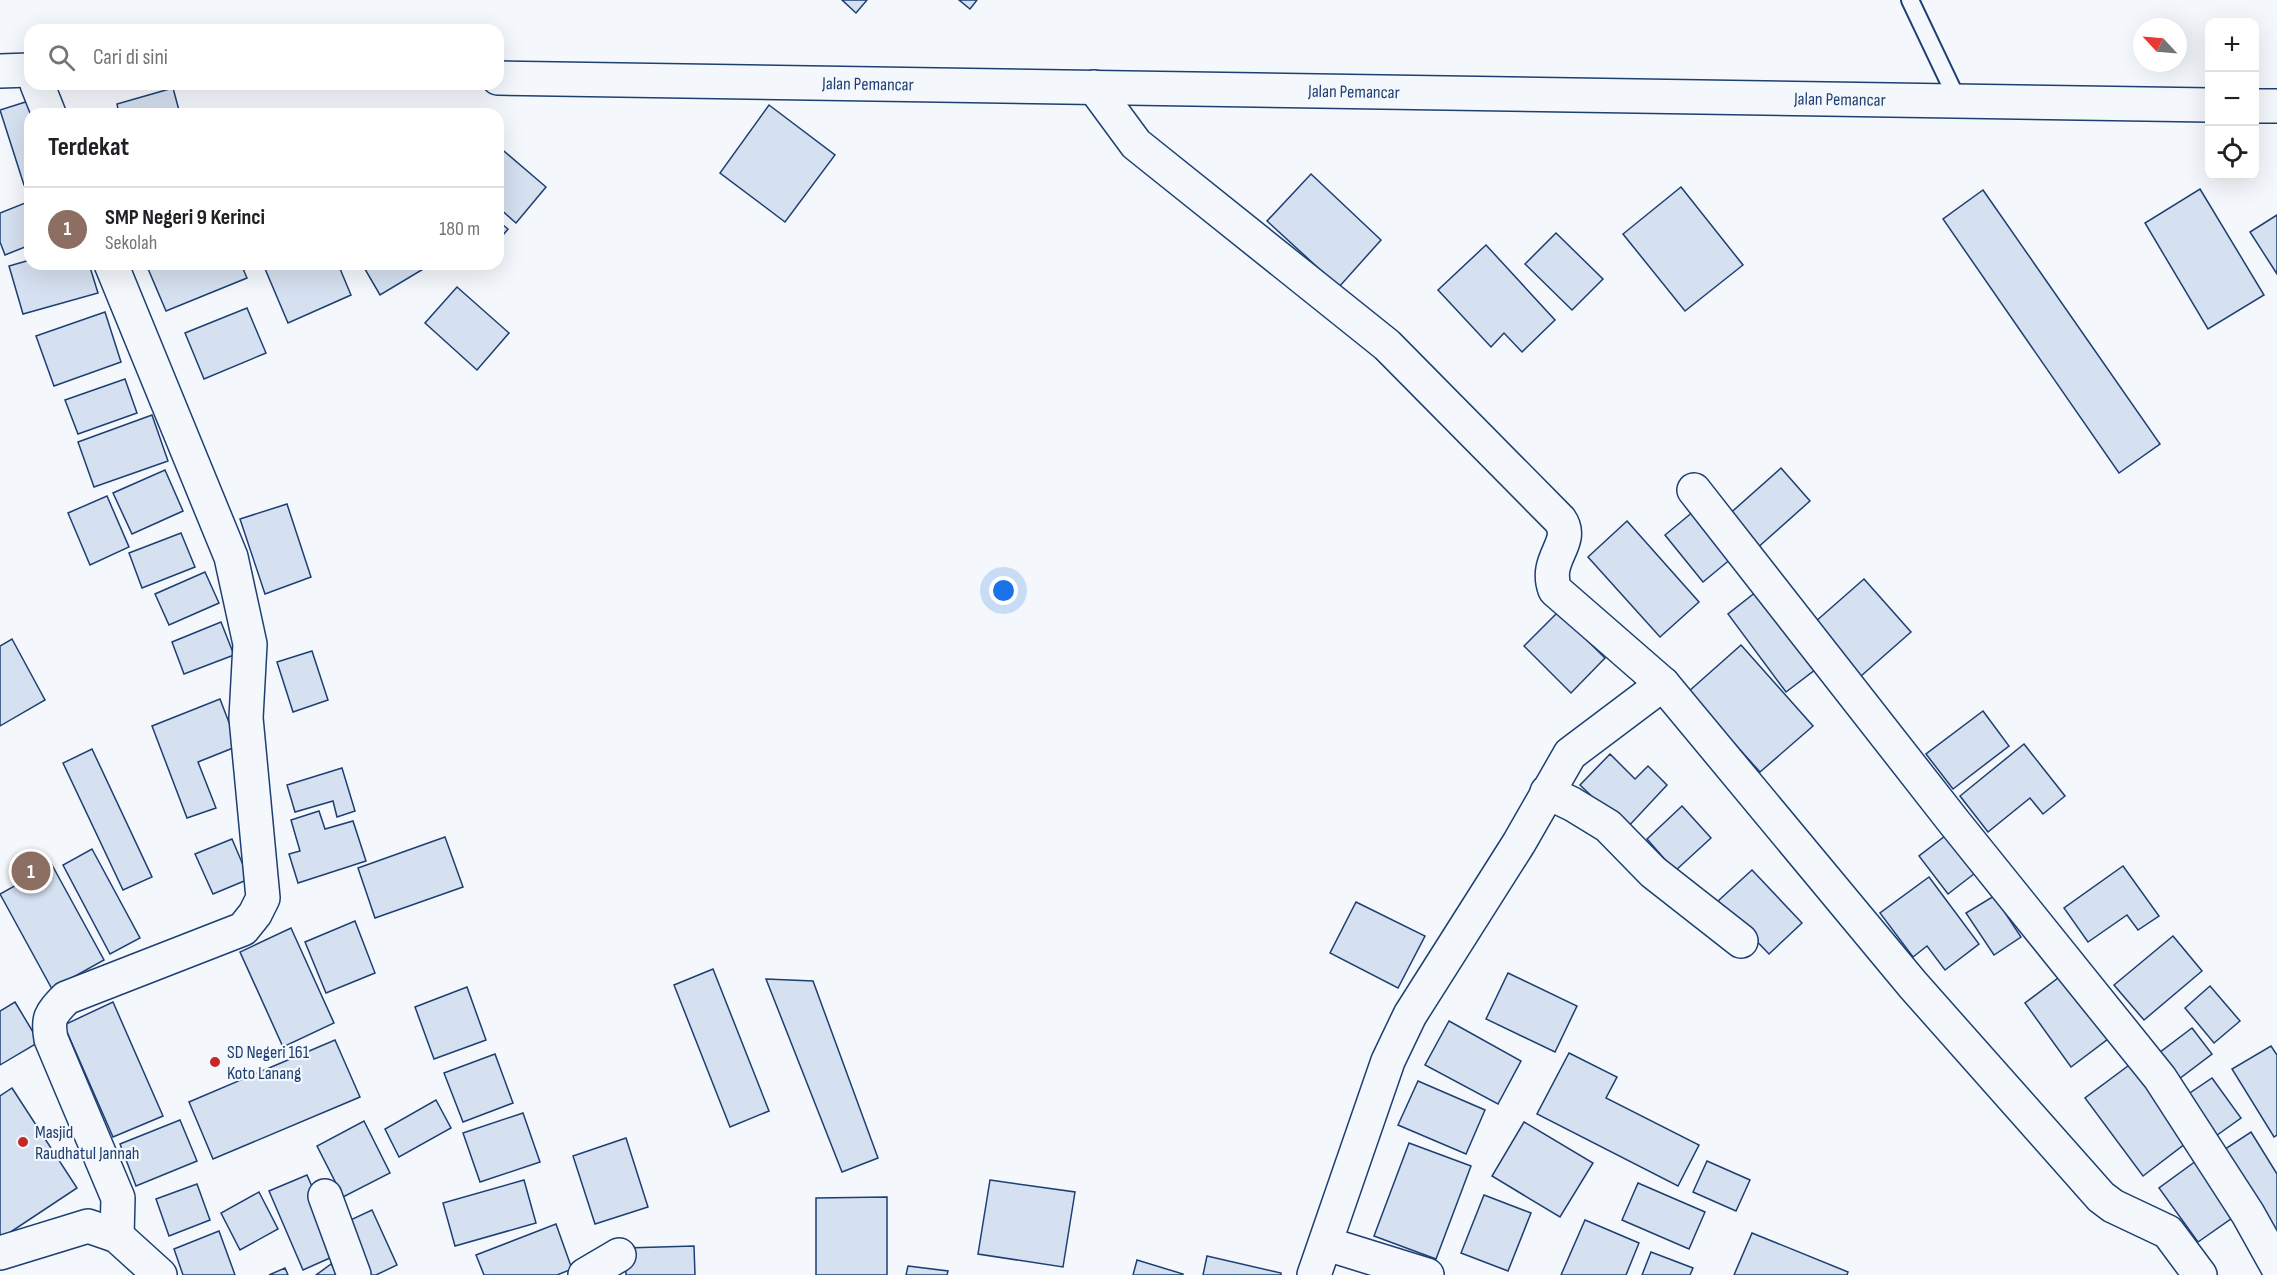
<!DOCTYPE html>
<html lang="id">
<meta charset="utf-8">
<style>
:root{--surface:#fff;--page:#f6f6f6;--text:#202124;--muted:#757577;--line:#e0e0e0;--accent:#1a73e8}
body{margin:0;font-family:"Sofia Sans Condensed",sans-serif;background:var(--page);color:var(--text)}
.controls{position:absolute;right:18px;top:18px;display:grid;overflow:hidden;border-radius:12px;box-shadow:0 6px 24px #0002}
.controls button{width:54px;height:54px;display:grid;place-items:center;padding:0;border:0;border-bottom:2px solid var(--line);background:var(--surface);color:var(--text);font:30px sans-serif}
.compass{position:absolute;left:2133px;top:18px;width:54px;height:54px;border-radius:50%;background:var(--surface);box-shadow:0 6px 24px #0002;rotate:296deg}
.you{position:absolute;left:1004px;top:591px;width:21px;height:21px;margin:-15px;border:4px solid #fff;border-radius:50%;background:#1a73e8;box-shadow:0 0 0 9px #1a73e833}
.badge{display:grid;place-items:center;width:39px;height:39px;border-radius:50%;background:var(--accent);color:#fff;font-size:20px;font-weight:700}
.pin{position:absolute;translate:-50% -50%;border:3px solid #fff;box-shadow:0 2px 6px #0006}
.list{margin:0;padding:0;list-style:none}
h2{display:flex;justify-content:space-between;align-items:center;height:78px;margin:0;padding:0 24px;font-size:26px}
h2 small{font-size:20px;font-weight:400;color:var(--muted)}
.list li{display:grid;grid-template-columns:39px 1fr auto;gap:18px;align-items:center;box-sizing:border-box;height:84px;padding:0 24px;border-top:2px solid var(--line)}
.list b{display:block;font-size:22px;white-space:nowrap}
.list p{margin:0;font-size:20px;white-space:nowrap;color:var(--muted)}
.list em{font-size:20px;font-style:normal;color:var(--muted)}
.icon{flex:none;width:33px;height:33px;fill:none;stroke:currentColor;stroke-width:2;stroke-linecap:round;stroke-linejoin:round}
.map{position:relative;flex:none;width:2277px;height:1275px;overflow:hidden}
.search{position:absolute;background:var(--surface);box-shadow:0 6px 24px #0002;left:24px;top:24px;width:480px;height:66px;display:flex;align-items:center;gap:15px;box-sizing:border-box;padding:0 21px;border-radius:18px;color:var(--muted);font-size:22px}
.panel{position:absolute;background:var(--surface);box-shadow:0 6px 24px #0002;left:24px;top:108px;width:480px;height:162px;border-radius:18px}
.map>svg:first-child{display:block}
</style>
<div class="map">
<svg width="2277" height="1275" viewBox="0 0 2277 1275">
<rect width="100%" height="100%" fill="#f4f7fb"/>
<g fill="#d5e0f0" stroke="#1d3f73" stroke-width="1.5">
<polygon points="842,0 867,0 856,13"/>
<polygon points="959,0 977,0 970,9"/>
<polygon points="173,88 180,114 119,114 117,104"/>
<polygon points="35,99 40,114 30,114 30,183 24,185 0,110"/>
<polygon points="769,105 835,155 785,222 720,173"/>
<polygon points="498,146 546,187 516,223 498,207"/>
<polygon points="1311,174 1381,240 1339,287 1267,221"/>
<polygon points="1681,187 1743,265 1685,311 1623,234"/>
<polygon points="2200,189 2264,295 2208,329 2145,223"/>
<polygon points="1983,190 2160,444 2119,473 1943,219"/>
<polygon points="30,201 30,245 5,255 0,242 0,213"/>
<polygon points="2277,215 2277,274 2250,232"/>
<polygon points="498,221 508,229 498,241"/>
<polygon points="1556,233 1603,279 1572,310 1525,264"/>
<polygon points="1486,245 1555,320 1522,352 1504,333 1491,347 1438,290"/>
<polygon points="30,260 30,264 89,264 98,293 23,314 9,266"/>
<polygon points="146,264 241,264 247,278 166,311"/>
<polygon points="263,264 338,264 351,295 288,323"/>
<polygon points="362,264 422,264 425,268 380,295"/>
<polygon points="457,287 509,333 477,370 425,323"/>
<polygon points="247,308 266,353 204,379 185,333"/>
<polygon points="105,312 121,362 54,386 36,336"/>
<polygon points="125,379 137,413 78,434 65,400"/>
<polygon points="152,415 168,461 94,487 78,442"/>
<polygon points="1781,468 1810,501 1755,550 1726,517"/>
<polygon points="165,470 183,511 132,534 113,493"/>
<polygon points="107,496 129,547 90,565 68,513"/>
<polygon points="287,504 311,577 265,594 240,519"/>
<polygon points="1694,511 1732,558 1703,582 1665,535"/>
<polygon points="1627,521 1699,602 1660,637 1588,557"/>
<polygon points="181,533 195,567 142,588 129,553"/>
<polygon points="205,572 219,603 169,625 155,594"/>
<polygon points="1864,579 1911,632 1861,676 1815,622"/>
<polygon points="1761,588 1820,666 1786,692 1728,614"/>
<polygon points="1558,612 1605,658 1571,693 1524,646"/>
<polygon points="221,622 234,655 184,674 172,642"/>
<polygon points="12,639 45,700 0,726 0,646"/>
<polygon points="1741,645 1813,726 1760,772 1688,692"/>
<polygon points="312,651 328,700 293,712 277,662"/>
<polygon points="220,699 238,746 198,762 216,808 187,818 152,726"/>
<polygon points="1983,711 2009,746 1953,789 1926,754"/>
<polygon points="2024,744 2065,796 2043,814 2030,798 1988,832 1960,796"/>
<polygon points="92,749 152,877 123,890 63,763"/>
<polygon points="1610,754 1635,779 1648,766 1667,785 1626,829 1580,785"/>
<polygon points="342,768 355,811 337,817 333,801 295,812 287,785"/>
<polygon points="1682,806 1711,838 1675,871 1647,839"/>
<polygon points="319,811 325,829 353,821 366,861 298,883 289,854 300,851 291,820"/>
<polygon points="1949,833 1979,870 1948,894 1919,856"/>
<polygon points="445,837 463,887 375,918 358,868"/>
<polygon points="232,839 249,879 213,894 195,854"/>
<polygon points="92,849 140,938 110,954 63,865"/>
<polygon points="52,865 104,960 52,989 0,894"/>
<polygon points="2123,866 2159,916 2138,930 2127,915 2088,942 2064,908"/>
<polygon points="1752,870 1802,923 1769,954 1718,901"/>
<polygon points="1929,877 1979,944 1945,970 1927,946 1913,957 1880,913"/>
<polygon points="1994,896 2021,937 1994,955 1966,913"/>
<polygon points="1356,902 1425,936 1398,988 1330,953"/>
<polygon points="355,921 375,973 326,993 305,942"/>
<polygon points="291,928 334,1023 283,1047 240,952"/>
<polygon points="2173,936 2202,971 2144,1020 2114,985"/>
<polygon points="713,969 769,1111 730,1127 674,985"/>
<polygon points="1508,973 1577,1006 1555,1052 1486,1019"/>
<polygon points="2062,975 2108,1039 2071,1067 2025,1003"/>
<polygon points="766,979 813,981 878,1158 842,1172"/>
<polygon points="2210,986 2240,1021 2214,1043 2185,1008"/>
<polygon points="467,987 486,1040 434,1059 415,1007"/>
<polygon points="15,1002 39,1042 0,1065 0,1011"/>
<polygon points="113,1002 163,1116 113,1137 64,1025"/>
<polygon points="1449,1021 1521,1061 1498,1104 1425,1065"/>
<polygon points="2192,1028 2212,1054 2175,1082 2155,1056"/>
<polygon points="335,1040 360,1097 213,1159 189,1102"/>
<polygon points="2271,1046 2277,1055 2277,1135 2274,1137 2232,1069"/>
<polygon points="1569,1053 1617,1077 1606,1098 1699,1145 1678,1186 1537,1114"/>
<polygon points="495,1054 513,1103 463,1122 444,1073"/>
<polygon points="2132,1063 2190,1140 2143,1176 2085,1098"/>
<polygon points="2212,1078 2241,1118 2213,1138 2184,1097"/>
<polygon points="1418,1081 1485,1110 1466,1154 1398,1125"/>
<polygon points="12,1088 77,1188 0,1239 0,1096"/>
<polygon points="436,1100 451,1128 399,1157 385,1129"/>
<polygon points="523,1113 540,1162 480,1182 463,1133"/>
<polygon points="180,1120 197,1161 136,1186 120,1144"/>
<polygon points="364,1121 390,1173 343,1197 317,1146"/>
<polygon points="1524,1122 1593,1163 1560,1217 1492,1176"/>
<polygon points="2251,1132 2277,1174 2277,1254 2216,1155"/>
<polygon points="626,1138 648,1207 595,1224 573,1156"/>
<polygon points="1409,1143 1471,1166 1436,1259 1374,1236"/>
<polygon points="1707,1161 1750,1180 1736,1211 1693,1192"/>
<polygon points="2196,1161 2235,1216 2198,1242 2159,1188"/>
<polygon points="307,1175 341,1253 303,1270 269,1191"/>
<polygon points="524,1180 536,1223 455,1246 443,1203"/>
<polygon points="990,1180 1075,1192 1063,1267 978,1254"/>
<polygon points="1638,1183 1705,1212 1689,1249 1622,1220"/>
<polygon points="197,1184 210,1220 169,1236 156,1199"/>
<polygon points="259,1192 278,1229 240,1250 221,1213"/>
<polygon points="1484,1195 1531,1213 1508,1271 1461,1253"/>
<polygon points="887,1197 887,1275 816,1275 816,1198"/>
<polygon points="372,1210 397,1265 376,1275 370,1275 346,1222"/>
<polygon points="1585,1220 1639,1243 1626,1275 1561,1275"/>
<polygon points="556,1224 572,1269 557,1275 484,1275 476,1255"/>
<polygon points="219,1231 235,1275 183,1275 174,1249"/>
<polygon points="1752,1233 1848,1272 1847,1275 1734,1275"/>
<polygon points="694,1246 695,1275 626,1275 625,1248"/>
<polygon points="1651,1252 1693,1268 1690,1275 1642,1275"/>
<polygon points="1207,1256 1281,1273 1281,1275 1203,1275"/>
<polygon points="1137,1260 1183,1274 1183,1275 1133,1275"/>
<polygon points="331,1264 339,1275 316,1275"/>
<polygon points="908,1266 948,1271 947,1275 906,1275"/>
<polygon points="285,1268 288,1275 269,1275"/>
</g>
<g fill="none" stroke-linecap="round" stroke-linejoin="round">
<g stroke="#1d3f73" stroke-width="20">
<polyline id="service" points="1910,0 1958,101"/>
</g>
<g stroke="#1d3f73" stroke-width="36">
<g id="minor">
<polyline points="37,84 49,114"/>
<path d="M1094,87L1136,144L1387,345L1560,520C1576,543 1543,558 1555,590L1663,684L1913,985L2101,1197L2113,1206L2168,1232L2200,1275"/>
<path d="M111,264L231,557L250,644L246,718L263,898L255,914L243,929L66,998C51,1014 47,1017 51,1039L118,1198L117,1236"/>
<polyline points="1694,490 1954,822 2160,1078 2248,1214 2277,1266"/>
<polyline points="1547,792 1572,804 1608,826 1653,872 1741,941"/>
<polyline points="325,1196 354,1275"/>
<polyline points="1327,1244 1427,1275"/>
<polyline points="0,1253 88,1226 117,1236 160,1275"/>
<polyline points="585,1275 619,1255"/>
<polyline points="1314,1275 1388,1061 1410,1015 1519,843 1570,754 1663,684"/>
</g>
</g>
<g stroke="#1d3f73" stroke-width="36">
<g id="secondary">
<polyline points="0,71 30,70"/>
<path id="s1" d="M498,78L2210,105"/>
<polyline points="2254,106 2277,106"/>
</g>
</g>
<use href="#service" stroke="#f4f7fb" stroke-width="16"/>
<use href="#minor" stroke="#f4f7fb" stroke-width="33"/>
<use href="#secondary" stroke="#f4f7fb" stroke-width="33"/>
</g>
<g fill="#c62828" stroke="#f4f7fb" stroke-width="2">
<circle cx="215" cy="1062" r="6"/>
<circle cx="23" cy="1142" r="6"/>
</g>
<g text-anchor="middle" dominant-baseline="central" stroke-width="4.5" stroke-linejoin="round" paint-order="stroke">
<g font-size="18" fill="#1d3f73" stroke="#f4f7fb">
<text stroke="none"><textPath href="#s1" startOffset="370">Jalan Pemancar</textPath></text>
<text stroke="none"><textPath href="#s1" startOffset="856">Jalan Pemancar</textPath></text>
<text stroke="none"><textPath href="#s1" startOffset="1342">Jalan Pemancar</textPath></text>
</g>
<g font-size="18" fill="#1d3f73" stroke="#f4f7fb" text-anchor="start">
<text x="227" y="1052">SD Negeri 161<tspan x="227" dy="21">Koto Lanang</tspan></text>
<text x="35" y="1132">Masjid<tspan x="35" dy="21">Raudhatul Jannah</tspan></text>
</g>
</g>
</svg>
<div class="controls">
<button>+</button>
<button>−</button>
<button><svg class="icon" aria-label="locate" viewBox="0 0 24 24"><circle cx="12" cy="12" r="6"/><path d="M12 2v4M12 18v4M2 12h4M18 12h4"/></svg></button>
</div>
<svg class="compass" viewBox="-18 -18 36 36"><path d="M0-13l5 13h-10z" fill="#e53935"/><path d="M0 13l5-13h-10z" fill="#757577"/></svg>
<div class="you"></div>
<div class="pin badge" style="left:31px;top:871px;background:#8d6e63">1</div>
<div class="search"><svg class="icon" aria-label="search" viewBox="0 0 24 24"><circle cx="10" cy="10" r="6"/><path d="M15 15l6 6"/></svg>Cari di sini</div>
<section class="panel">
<h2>Terdekat<small></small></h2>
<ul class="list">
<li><span class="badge" style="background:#8d6e63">1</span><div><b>SMP Negeri 9 Kerinci</b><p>Sekolah</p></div><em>180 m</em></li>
</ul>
</section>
</div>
